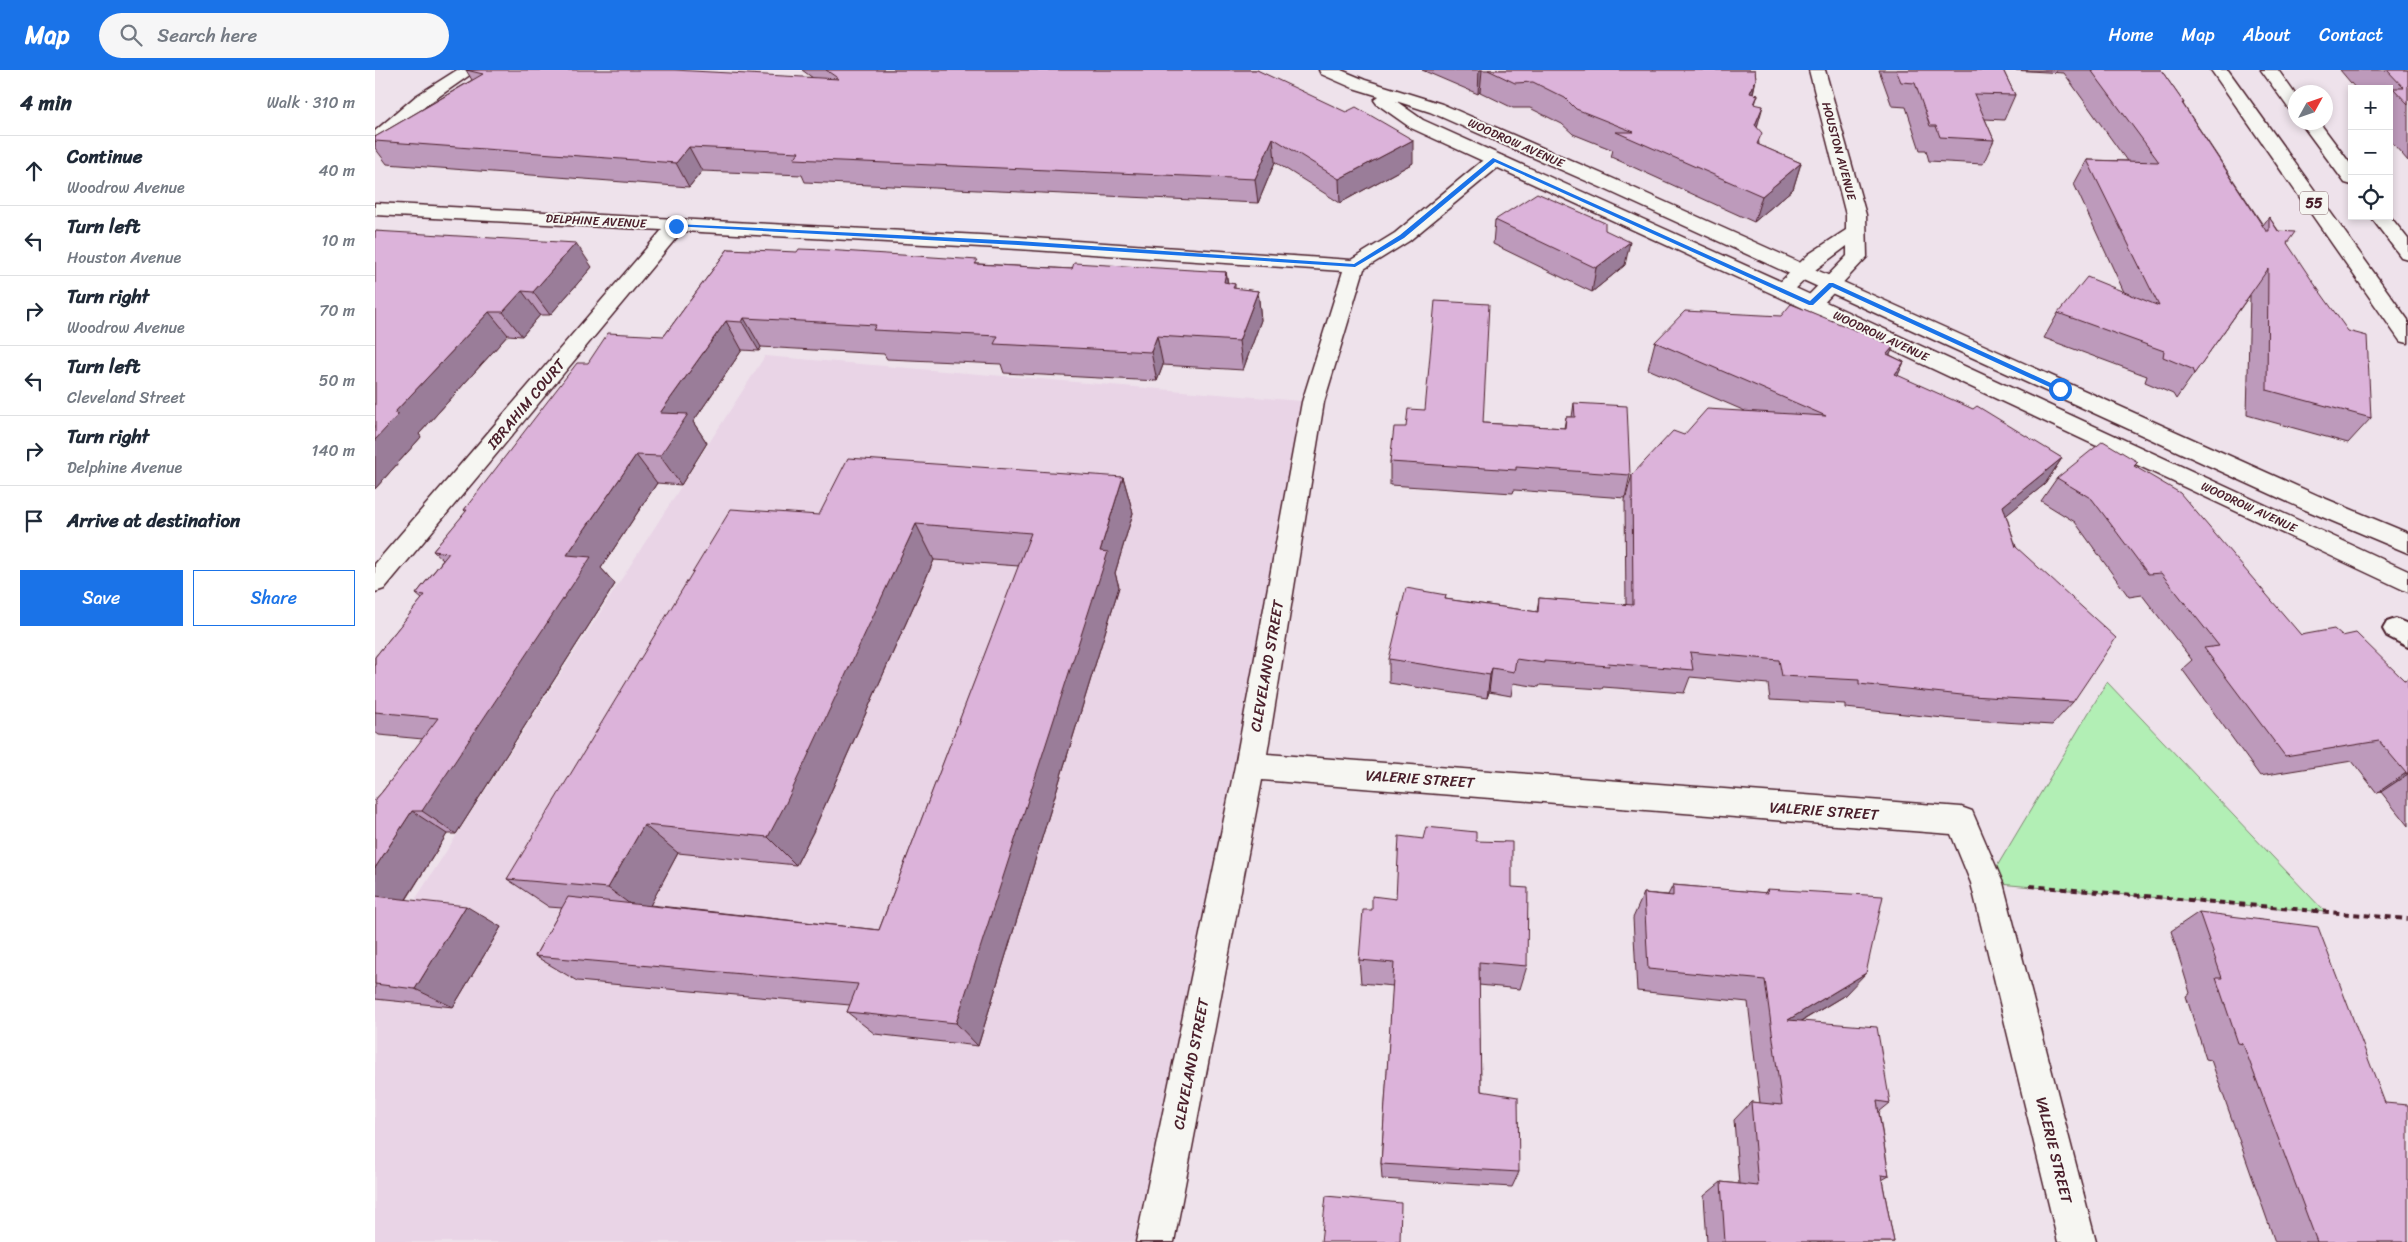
<!DOCTYPE html>
<meta charset="utf-8">
<style>
:root{--surface:#fff;--page:#f6f6f7;--text:#1f2937;--muted:#747a83;--line:#e0e1e3;--accent:#1a73e8}
body{margin:0;font-family:Sriracha,sans-serif;background:var(--page);color:var(--text)}
.controls{position:absolute;right:15px;top:15px;display:grid;overflow:hidden;border-radius:0px;box-shadow:0 2px 8px #0003}
.controls button{width:45px;height:45px;display:grid;place-items:center;padding:0;border:0;border-bottom:1px solid var(--line);background:var(--surface);color:var(--text);font:25px sans-serif}
.compass{position:absolute;left:1913px;top:15px;width:45px;height:45px;border-radius:50%;background:var(--surface);box-shadow:0 2px 8px #0003;rotate:50deg}
.stop{position:absolute;width:15px;height:15px;margin:-11px;border:4px solid #1a73e8;border-radius:50%;background:#fff}
.stop.end{background:#1a73e8;border-color:#fff;box-shadow:0 1px 5px #0008}
.list{margin:0;padding:0;list-style:none}
h2{display:flex;justify-content:space-between;align-items:center;height:65px;margin:0;padding:0 20px;font-size:21px}
h2 small{font-size:16px;font-weight:400;color:var(--muted)}
.list li{display:grid;grid-template-columns:32px 1fr auto;gap:15px;align-items:center;box-sizing:border-box;height:70px;padding:0 20px;border-top:1px solid var(--line)}
.list b{display:block;font-size:19px;white-space:nowrap}
.list p{margin:0;font-size:16px;white-space:nowrap;color:var(--muted)}
.list em{font-size:16px;font-style:normal;color:var(--muted)}
.actions{display:flex;gap:10px;padding:15px 20px}
.actions a{flex:1;padding:11px 0;border:1px solid var(--accent);border-radius:0px;text-align:center;font-size:18px;color:var(--accent)}
.actions .main{background:var(--accent);color:#fff}
.icon{flex:none;width:28px;height:28px;fill:none;stroke:currentColor;stroke-width:2;stroke-linecap:round;stroke-linejoin:round}
.map{position:relative;flex:none;width:2033px;height:1172px;overflow:hidden}
header{display:flex;align-items:center;gap:30px;box-sizing:border-box;height:70px;padding:0 25px;background:var(--accent);color:#fff}
header strong{font-size:24px}
nav{display:flex;gap:28px;margin-inline-start:auto;font-size:18px}
.search{width:350px;height:45px;background:var(--page);display:flex;align-items:center;gap:12px;box-sizing:border-box;padding:0 18px;border-radius:28px;color:var(--muted);font-size:19px}
main{display:flex}
aside{flex:1;background:var(--surface)}
.map>svg:first-child{display:block}
</style>
<header>
<strong>Map</strong>
<div class="search"><svg class="icon" aria-label="search" viewBox="0 0 24 24"><circle cx="10" cy="10" r="6"/><path d="M15 15l6 6"/></svg>Search here</div>
<nav><a>Home</a><a>Map</a><a>About</a><a>Contact</a></nav>
</header>
<main>
<aside>
<h2>4 min<small>Walk · 310 m</small></h2>
<ul class="list">
<li><svg class="icon" aria-label="ahead" viewBox="0 0 24 24"><path d="M12 20V5M6 11l6-6 6 6"/></svg><div><b>Continue</b><p>Woodrow Avenue</p></div><em>40 m</em></li>
<li><svg class="icon" aria-label="left" viewBox="0 0 24 24"><path d="M17 20v-9H6M10 6l-5 5 5 5"/></svg><div><b>Turn left</b><p>Houston Avenue</p></div><em>10 m</em></li>
<li><svg class="icon" aria-label="right" viewBox="0 0 24 24"><path d="M7 20v-9h11M14 6l5 5-5 5"/></svg><div><b>Turn right</b><p>Woodrow Avenue</p></div><em>70 m</em></li>
<li><svg class="icon" aria-label="left" viewBox="0 0 24 24"><path d="M17 20v-9H6M10 6l-5 5 5 5"/></svg><div><b>Turn left</b><p>Cleveland Street</p></div><em>50 m</em></li>
<li><svg class="icon" aria-label="right" viewBox="0 0 24 24"><path d="M7 20v-9h11M14 6l5 5-5 5"/></svg><div><b>Turn right</b><p>Delphine Avenue</p></div><em>140 m</em></li>
<li><svg class="icon" aria-label="arrive" viewBox="0 0 24 24"><path d="M6 21V4h12l-3 4 3 4H6"/></svg><div><b>Arrive at destination</b></div></li>
</ul>
<div class="actions"><a class="main">Save</a><a>Share</a></div>
</aside>
<div class="map">
<svg width="2033" height="1172" viewBox="0 0 2033 1172">
<rect width="100%" height="100%" fill="#eee2eb"/>
<filter id="ink" filterUnits="userSpaceOnUse"><feTurbulence type="fractalNoise" baseFrequency=".02" numOctaves="2"/><feDisplacementMap in="SourceGraphic" scale="10" xChannelSelector="R" yChannelSelector="G"/><feConvolveMatrix kernelMatrix="1 2 1 2 8 2 1 2 1" color-interpolation-filters="sRGB"/></filter>
<g filter="url(#ink)">
<polygon fill="#e9d4e6" points="390,286 938,332 780,1172 0,1172 0,892"/>
<polygon fill="#b2efb5" stroke="#7e8770" points="1732,612 1950,842 1612,813"/>
<g fill="none" stroke-linecap="round" stroke-linejoin="round">
<g stroke="#4a1f2b" stroke-width="4">
<polygon id="service" points="2021,549 2033,554 2033,577 2012,566 2008,559 2012,552"/>
</g>
<g stroke="#4a1f2b" stroke-width="3">
<g id="minor">
<polygon points="82,0 102,0 53,34 6,74 0,75 0,61 41,26"/>
<polygon points="1434,0 1450,0 1491,145 1492,187 1443,239 1436,241 1429,239 1425,234 1472,186 1472,176 1440,200 1414,225 1407,226 1400,225 1397,220 1434,184 1471,160 1471,145"/>
<polygon points="1120,84 1127,86 1129,90 1127,94 1034,171 989,199 949,332 892,684 1586,737 1597,741 1628,813 1721,1172 1683,1172 1596,813 1576,764 887,710 799,1172 761,1172 860,696 927,332 968,201 643,179 307,161 9,519 0,522 0,494 287,160 0,145 0,133 643,167 976,190 1020,163 1113,86"/>
</g>
</g>
<g stroke="#4a1f2b" stroke-width="3">
<g id="primary">
<polygon points="944,0 966,0 990,10 1067,34 1239,109 1944,426 2033,463 2033,483 1926,438 1225,117 1055,42 1021,31 1048,50 1414,215 2033,501 2033,522 1400,225 1036,58 1002,34 999,30 1004,26 978,18 946,4"/>
<polygon points="1836,0 1853,0 2033,250 2033,273 2025,271"/>
<polygon points="1886,0 1903,0 1920,24 1920,40 1914,39"/>
<polygon points="1925,52 1944,52 1977,96 1977,115 1970,113"/>
<polygon points="2014,145 2033,169 2033,189 2026,187 1995,146"/>
</g>
</g>
<polyline stroke="#4a1f2b" stroke-width="4" stroke-dasharray="6 4.5" stroke-linecap="butt" points="1655,816 2033,849"/>
<use href="#service" fill="#f6f6f2" fill-rule="evenodd"/>
<use href="#minor" fill="#f6f6f2" fill-rule="evenodd"/>
<use href="#primary" fill="#f6f6f2" fill-rule="evenodd"/>
</g>
<g fill="#bd9abb" stroke="#4a1f2b" fill-rule="evenodd">
<polygon points="91,0 438,8 427,0 882,0 1038,93 965,133 900,92 883,133 430,112 427,105 327,101 314,117 12,94 0,78 0,67 97,10"/>
<polygon points="1047,0 1380,0 1381,9 1378,24 1383,25 1380,34 1384,75 1426,93 1418,119 1379,152 1236,87 1238,80 1198,64 1187,54 1155,38 1138,38 1105,22 1103,24"/>
<polygon points="1504,0 1628,0 1640,25 1629,50 1610,49 1619,70 1608,94 1554,91 1551,80 1545,80 1531,37 1517,36"/>
<polygon points="1636,0 1786,0 1809,33 1808,34 1888,155 1894,147 1912,173 1996,348 1973,373 1872,345 1875,225 1801,329 1798,324 1770,312 1772,306 1669,268 1683,243 1749,222 1699,114 1712,90 1752,91 1689,3"/>
<polygon points="1965,0 2033,0 2033,91 2014,69 2014,19 1981,19"/>
<polygon points="1120,150 1230,160 1250,195 1217,222 1118,174"/>
<polygon points="0,161 217,197 175,245 165,245 147,266 133,265 44,364 46,367 0,419"/>
<polygon points="353,179 604,194 697,199 851,202 853,213 860,214 860,219 883,221 886,250 868,300 788,295 782,311 629,303 626,294 512,289 509,284 386,277 384,281 367,280 318,352 332,373 306,415 282,413 226,498 240,514 81,764 72,764 31,830 126,857 78,937 0,929 0,730 7,722 48,669 4,665 0,662 0,587 47,529 41,524 68,490 58,481 91,442 89,440 213,293 289,266"/>
<polygon points="1280,272 1515,285 1529,292 1522,306 1687,388 1670,414 1631,445 1641,477 1698,632 1677,655 1579,649 1470,638 1470,634 1395,630 1393,614 1315,607 1309,623 1228,617 1227,619 1165,615 1164,617 1138,613 1136,626 1114,622 1112,628 1014,613 1014,589 1071,525 1070,529 1162,542 1164,528 1251,535 1250,430 1257,405 1309,365 1370,341 1273,299"/>
<polygon points="1199,333 1255,405 1250,428 1139,420 1138,423 1015,415 1015,392 1031,357 1108,353 1189,358 1191,347 1197,347"/>
<polygon points="1760,397 1926,565 1967,566 2029,610 2033,609 2033,756 2006,722 2002,723 1977,691 1885,706 1807,599 1817,590 1767,525 1754,527 1700,452 1666,431 1682,408"/>
<path d="M748,407L758,443L740,503L744,517L603,976L500,964L472,942L475,935L202,911L160,886L187,838L174,837L132,809L444,445ZM559,490L644,496L504,860L275,835L303,783L421,795L438,762Z"/>
<polygon points="1048,769 1101,771 1137,817 1152,896 1145,919 1104,915 1106,1021 1144,1102 1137,1117 1007,1109 1006,1094 1018,916 986,913 984,890 997,840 1021,829"/>
<polygon points="1298,815 1390,823 1392,819 1470,925 1427,951 1515,1033 1504,1042 1514,1106 1507,1110 1519,1172 1332,1172 1329,1126 1346,1112 1364,1114 1359,1050 1376,1032 1385,1033 1373,932 1262,921 1258,848 1269,823 1293,825"/>
<polygon points="1824,842 2010,1033 2033,1172 1900,1172 1836,990 1831,989 1811,926 1815,923 1796,861"/>
</g>
<g fill="#9a7d99" stroke="#4a1f2b">
<polygon points="1104,0 1107,0 1105,22 1103,24"/>
<polygon points="1381,9 1375,35 1375,23"/>
<polygon points="1388,36 1381,61 1380,55"/>
<polygon points="898,68 900,92 883,133 880,109"/>
<polygon points="1038,70 1038,93 965,133 964,109"/>
<polygon points="314,77 327,101 314,117 301,93"/>
<polygon points="1426,93 1418,119 1379,152 1387,126"/>
<polygon points="1255,172 1250,195 1217,222 1221,198"/>
<polygon points="201,173 217,197 175,245 158,222"/>
<polygon points="851,202 855,231 849,212"/>
<polygon points="147,221 165,245 147,266 128,242"/>
<polygon points="883,221 886,250 868,300 864,271"/>
<polygon points="114,242 133,265 44,364 46,367 0,419 0,370 19,343"/>
<polygon points="369,248 386,277 384,281 367,252"/>
<polygon points="351,251 367,280 318,352 332,373 306,415 285,386 285,343"/>
<polygon points="782,266 788,295 782,311 776,282"/>
<polygon points="1519,276 1507,302 1512,284"/>
<polygon points="1529,292 1517,318 1520,304"/>
<polygon points="261,385 282,413 226,498 240,514 81,764 47,741 192,485"/>
<polygon points="1687,388 1670,414 1612,461 1628,436"/>
<polygon points="748,407 758,443 740,503 744,517 603,976 581,953 725,481"/>
<polygon points="541,454 559,490 438,762 421,795 393,767"/>
<polygon points="1117,598 1114,622 1112,628 1115,605"/>
<polygon points="2031,703 2033,703 2033,704 2006,722 2002,723"/>
<polygon points="37,741 72,764 21,845 0,834 0,798"/>
<polygon points="269,755 303,783 270,845 233,818"/>
<polygon points="91,836 126,857 78,937 40,919"/>
<polygon points="1491,903 1470,925 1398,968 1413,950"/>
</g>
<g fill="#dcb3da" stroke="#4a1f2b">
<polygon points="91,0 299,0 464,9 451,0 882,0 971,42 981,37 1038,70 964,109 898,68 880,109 419,89 424,82 314,77 301,93 0,71 0,67 108,4"/>
<polygon points="1113,0 1380,0 1381,9 1375,23 1383,25 1379,34 1388,36 1380,55 1387,63 1382,74 1426,93 1387,126 1241,62 1259,62 1201,39 1190,28 1158,12 1140,13"/>
<polygon points="1521,0 1628,0 1640,25 1599,24 1619,70 1565,67 1561,56 1555,56 1540,13 1526,12"/>
<polygon points="1716,0 1786,0 1809,33 1807,33 1891,161 1894,161 1894,147 1903,161 1920,162 1912,173 1938,212 1973,261 1992,266 1996,348 1892,320 1893,199 1819,304 1817,299 1788,287 1789,281 1683,243 1712,207 1784,236 1712,90 1784,92"/>
<polygon points="2012,0 2033,0 2033,34 2018,18 2029,18"/>
<polygon points="1162,123 1230,153 1230,160 1255,172 1221,198 1120,150"/>
<polygon points="0,161 201,173 158,222 147,221 128,242 114,242 19,343 24,344 0,370"/>
<polygon points="353,179 422,182 424,179 450,180 603,190 600,194 697,199 699,193 851,202 849,212 860,214 858,218 883,221 864,271 782,266 776,282 619,274 623,266 498,260 501,255 369,248 367,252 351,251 285,343 313,344 285,386 261,385 192,485 216,487 47,741 37,741 0,798 0,730 7,722 63,648 0,642 0,587 50,525 41,524 74,483 58,481 92,440 89,440 202,293 213,293 233,263 289,266"/>
<polygon points="1060,231 1114,234 1108,353 1190,358 1191,347 1200,347 1199,333 1252,336 1255,405 1141,397 1141,400 1015,392 1019,357 1031,357 1033,339 1050,340"/>
<polygon points="1416,234 1519,276 1512,284 1529,292 1520,304 1598,339 1602,336 1687,388 1628,436 1641,477 1741,568 1698,632 1596,626 1484,614 1484,610 1407,606 1404,590 1315,582 1318,600 1233,593 1234,596 1169,591 1169,593 1141,589 1139,602 1117,598 1115,605 1014,589 1031,518 1071,525 1070,529 1163,542 1164,528 1258,535 1257,405 1298,361 1309,365 1332,339 1451,346 1280,272 1310,241 1406,246"/>
<polygon points="1728,371 1763,392 1759,396 1805,423 1926,565 1959,559 1967,566 1981,563 2029,610 2033,609 2033,703 2031,703 2004,671 1910,686 1829,578 1844,576 1786,503 1773,504 1717,429 1682,408"/>
<polygon points="473,388 748,407 725,481 733,482 581,953 472,942 483,914 160,886 193,827 504,860 656,463 541,454 411,733 393,767 269,755 233,818 132,809 356,439 444,445"/>
<polygon points="1051,757 1101,762 1101,771 1137,772 1137,817 1153,818 1152,896 1104,892 1106,1021 1143,1027 1144,1102 1006,1094 1019,893 984,890 988,840 997,840 997,826 1021,829 1024,766 1048,769"/>
<polygon points="1298,815 1393,823 1392,819 1508,826 1491,903 1413,950 1502,957 1515,1033 1502,1031 1514,1106 1506,1105 1519,1172 1350,1172 1346,1112 1383,1116 1376,1032 1407,1035 1390,910 1273,899 1269,823 1298,826"/>
<polygon points="0,826 91,836 40,919 0,914"/>
<polygon points="1824,842 1943,857 2010,1033 2033,1035 2033,1172 1942,1172 1868,974 1863,973 1841,908 1847,908"/>
<polygon points="951,1126 1026,1133 1025,1172 946,1172"/>
</g>
</g>
<polygon fill="#1a73e8" points="1118,88 1435,231 1454,213 1458,213 1689,319 1683,321 1457,217 1438,235 1434,235 1120,92 1029,168 980,197 643,175 298,156 301,154 643,171 979,194 1025,165"/>
<g text-anchor="middle" dominant-baseline="central" stroke-width="4" stroke-linejoin="round" paint-order="stroke">
<g font-size="12" fill="#4a1f2b" stroke="#f6f6f2">
<text transform="translate(1141 73) rotate(24)">WOODROW AVENUE</text>
<text transform="translate(1464 81) rotate(75)">HOUSTON AVENUE</text>
<text transform="translate(221 151) rotate(3)">DELPHINE AVENUE</text>
<text transform="translate(1506 266) rotate(25)">WOODROW AVENUE</text>
<text transform="translate(1874 437) rotate(25)">WOODROW AVENUE</text>
</g>
<rect fill="#f6f6f2" stroke="#7e6067" stroke-width="1" x="1925" y="121.5" width="28" height="23" rx="4"/>
<g font-size="14" font-weight="bold" fill="#4a1f2b">
<text x="1939" y="133">55</text>
</g>
<g font-size="15" fill="#4a1f2b" stroke="#f6f6f2">
<text transform="translate(151 334) rotate(-50)">IBRAHIM COURT</text>
<text transform="translate(892 596) rotate(-80)">CLEVELAND STREET</text>
<text transform="translate(1045 709) rotate(4)">VALERIE STREET</text>
<text transform="translate(1449 741) rotate(4)">VALERIE STREET</text>
<text transform="translate(816 994) rotate(-79)">CLEVELAND STREET</text>
<text transform="translate(1679 1080) rotate(76)">VALERIE STREET</text>
</g>
</g>
</svg>
<div class="controls">
<button>+</button>
<button>−</button>
<button><svg class="icon" aria-label="locate" viewBox="0 0 24 24"><circle cx="12" cy="12" r="6"/><path d="M12 2v4M12 18v4M2 12h4M18 12h4"/></svg></button>
</div>
<svg class="compass" viewBox="-18 -18 36 36"><path d="M0-13l5 13h-10z" fill="#e53935"/><path d="M0 13l5-13h-10z" fill="#747a83"/></svg>
<div class="stop" style="left:1685px;top:319px"></div>
<div class="stop end" style="left:301px;top:156px"></div>
</div>
</main>
